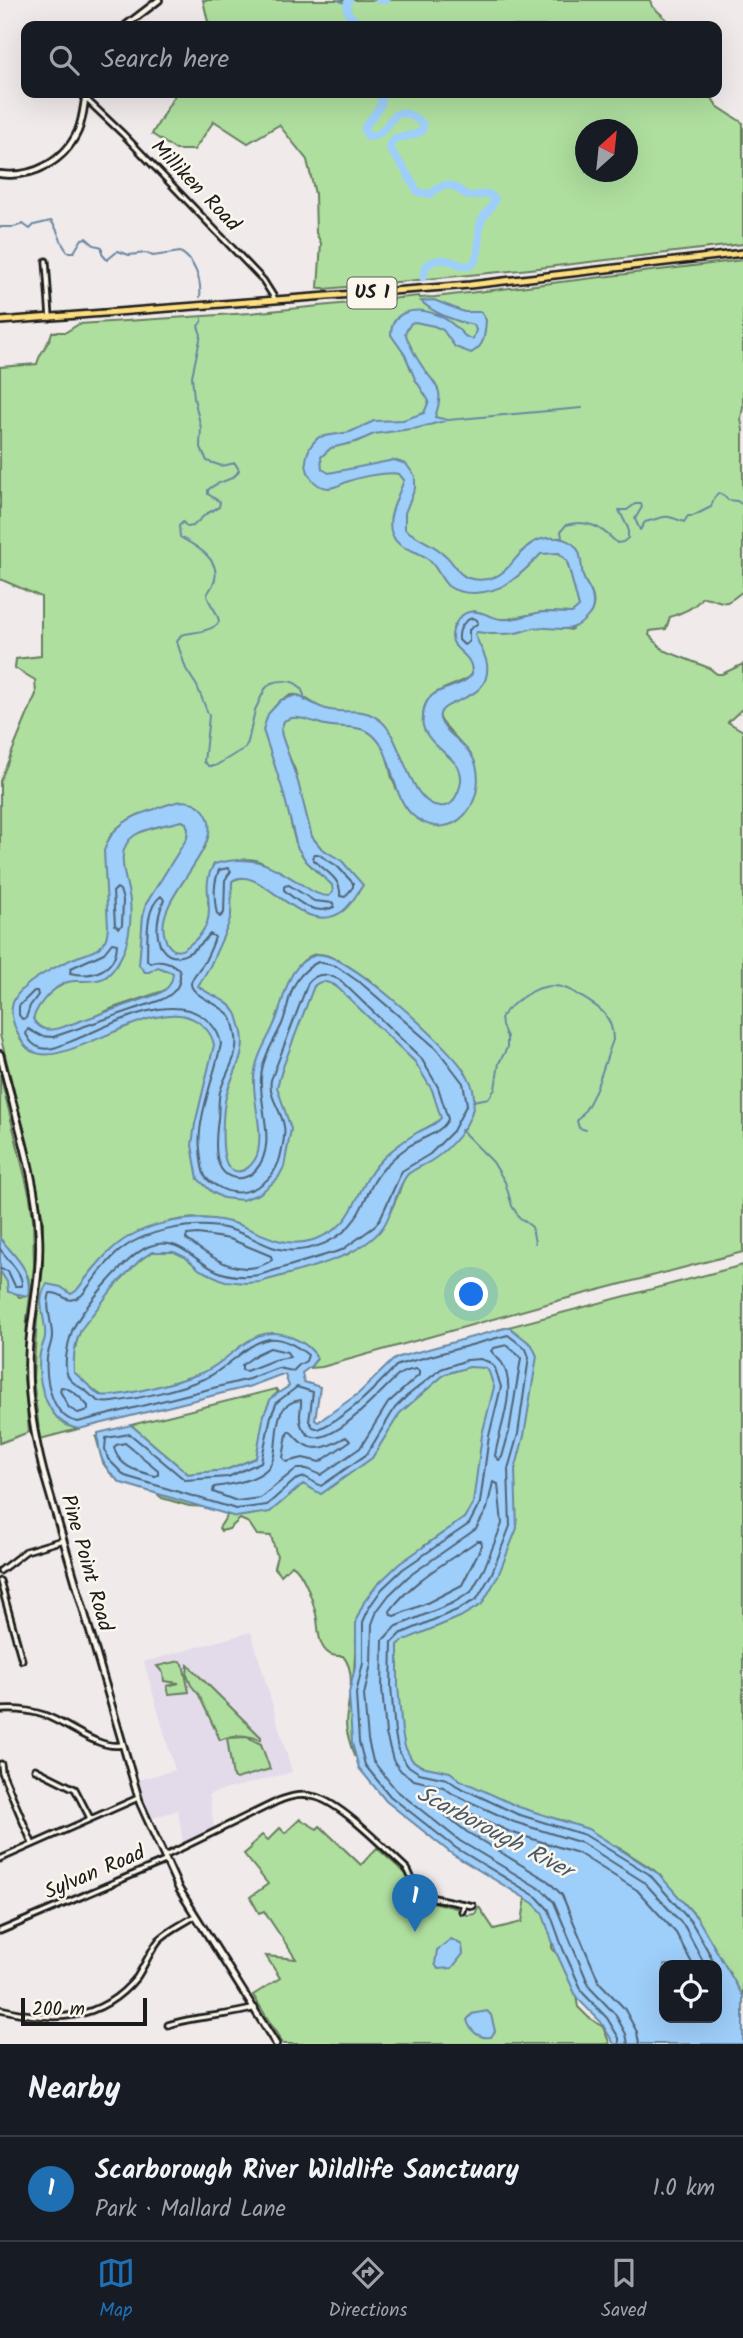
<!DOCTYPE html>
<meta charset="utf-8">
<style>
:root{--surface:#171b24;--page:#242831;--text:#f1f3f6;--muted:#9ea1a6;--line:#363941;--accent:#1f6fb2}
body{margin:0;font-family:Kalam,sans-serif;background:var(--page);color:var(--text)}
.controls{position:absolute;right:21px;bottom:21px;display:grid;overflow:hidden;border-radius:14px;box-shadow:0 7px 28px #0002}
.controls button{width:63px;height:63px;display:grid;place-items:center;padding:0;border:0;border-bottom:2px solid var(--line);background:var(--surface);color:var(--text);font:35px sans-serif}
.compass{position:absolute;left:575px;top:119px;width:63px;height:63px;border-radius:50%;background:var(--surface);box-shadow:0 7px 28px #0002;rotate:27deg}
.scale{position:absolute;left:21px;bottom:18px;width:126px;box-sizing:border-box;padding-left:7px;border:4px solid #1c1c1c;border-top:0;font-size:19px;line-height:24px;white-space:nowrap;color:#1c1c1c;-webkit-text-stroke:5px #fbf7ec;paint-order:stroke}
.you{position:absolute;left:472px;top:1295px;width:24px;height:24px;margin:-18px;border:5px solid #fff;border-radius:50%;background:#1a73e8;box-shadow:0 0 0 10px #1a73e833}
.badge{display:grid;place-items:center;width:46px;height:46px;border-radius:50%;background:var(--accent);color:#fff;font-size:23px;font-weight:700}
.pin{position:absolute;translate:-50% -58px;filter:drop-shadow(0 2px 4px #0008)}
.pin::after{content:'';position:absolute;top:37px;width:24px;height:21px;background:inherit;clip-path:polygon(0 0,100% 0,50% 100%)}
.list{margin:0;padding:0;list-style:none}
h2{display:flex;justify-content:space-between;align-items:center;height:91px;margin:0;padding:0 28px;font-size:30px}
h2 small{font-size:23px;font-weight:400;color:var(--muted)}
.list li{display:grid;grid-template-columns:46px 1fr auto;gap:21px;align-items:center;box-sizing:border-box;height:105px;padding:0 28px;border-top:2px solid var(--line)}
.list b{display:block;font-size:26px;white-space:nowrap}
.list p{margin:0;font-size:23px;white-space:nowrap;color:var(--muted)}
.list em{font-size:23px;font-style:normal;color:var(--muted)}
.icon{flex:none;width:38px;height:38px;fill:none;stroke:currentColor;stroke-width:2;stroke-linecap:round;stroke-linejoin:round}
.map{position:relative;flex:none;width:743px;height:2044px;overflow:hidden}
.search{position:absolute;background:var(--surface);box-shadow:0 7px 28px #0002;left:21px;right:21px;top:21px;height:77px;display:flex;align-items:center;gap:18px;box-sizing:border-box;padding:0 24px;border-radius:14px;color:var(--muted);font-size:26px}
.sheet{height:196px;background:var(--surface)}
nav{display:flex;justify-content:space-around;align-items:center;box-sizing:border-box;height:98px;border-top:2px solid var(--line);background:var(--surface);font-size:19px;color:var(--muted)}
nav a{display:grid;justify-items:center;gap:4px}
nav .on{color:var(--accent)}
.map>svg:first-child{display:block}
</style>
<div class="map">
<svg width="743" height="2044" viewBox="0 0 743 2044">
<rect width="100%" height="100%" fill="#f0eaeb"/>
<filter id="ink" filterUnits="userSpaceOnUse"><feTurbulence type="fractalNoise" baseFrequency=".0143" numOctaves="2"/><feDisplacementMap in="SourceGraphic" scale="14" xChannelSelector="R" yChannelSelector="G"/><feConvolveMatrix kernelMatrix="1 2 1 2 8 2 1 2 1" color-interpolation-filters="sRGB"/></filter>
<g filter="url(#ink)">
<polygon fill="#e3daea" points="251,1632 292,1772 209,1794 214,1828 183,1843 178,1810 152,1818 138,1780 175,1770 144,1662"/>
<g fill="#afdf9f" stroke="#667e5e" stroke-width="2" fill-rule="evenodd">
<polygon points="203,0 650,0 652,6 674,26 204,26 208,22"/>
<path d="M176,93H709L717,106L743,123V244L530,269L325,289L324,288H318L321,243L316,233L315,194L307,160L279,125L248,143L214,121L194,150H176L152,134ZM586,130H628V172H586Z"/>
<path d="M743,260V407L741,419L743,430V591C739,594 731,601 727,602C722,604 711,597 702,597C694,609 683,612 670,617L666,629L650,631L649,635L663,650L709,668L717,674H722L743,664V708L728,722L743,731V1252L557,1301L322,1367L309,1368L316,1360L305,1359V1353H312L311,1350L280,1338L259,1340L216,1369L148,1390L116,1397L102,1396L95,1391L91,1394L93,1389C87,1384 75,1382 73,1373C70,1362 77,1337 82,1327C92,1306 138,1255 159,1249C186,1243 200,1273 225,1278C241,1282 257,1282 272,1278C278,1276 281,1272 287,1271C306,1266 329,1261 348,1254C349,1254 354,1249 356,1248C383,1229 399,1202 405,1170C428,1160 452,1147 463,1124C489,1073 420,1031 386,1003V1000L390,998L367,978L364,979L339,960H336C295,933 283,1005 273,1028C268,1040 255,1066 254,1078C253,1097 271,1139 266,1152C260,1167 241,1178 227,1171C216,1147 221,1114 225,1088C226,1081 231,1075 233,1068C239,1048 241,1017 224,1002C216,996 204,993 195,988L192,982L210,959L224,932L228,918L230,917L232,881C246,872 258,883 271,890C275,892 278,892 281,894C288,898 292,904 298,908C326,926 345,910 361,888L346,866L320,847L310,834L306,822L295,770L281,739L280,728L287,716C302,714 313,723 328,725C343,727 362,725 374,735C387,745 388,763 392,778C400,802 421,829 450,822C461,820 467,810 471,800C487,763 463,747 442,722L439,716V709C454,698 471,697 484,683L486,662L473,634L475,630L492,634L512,629L519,630L540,624L571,630C578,621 590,619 593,606C596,592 583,584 581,571C579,563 582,556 577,549C573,543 566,540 559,538C564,561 580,585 579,609L572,613L543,612L508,619H496L474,611L463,615L453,628C452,649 477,654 471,676C461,684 444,686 433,695C416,709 424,729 436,743C441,749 449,751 454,756C467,770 464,792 453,806C413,831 405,744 381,723C366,709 349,716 331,712C319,709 309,698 297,695C285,693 270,709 267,720C264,729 267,737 269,746C272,758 279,772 283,784C290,805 289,831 300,851C303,857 311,866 316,871C324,879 334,882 337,893C317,908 278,866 255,860C246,858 238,860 229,863C223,864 218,864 214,870C209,878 211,893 208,902C209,907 213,911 212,917C209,930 185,958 171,959C167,951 157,930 159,920C164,889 227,845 204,812C193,796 170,806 156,811C151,813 144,813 140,814C129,819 112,829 108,841C103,856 110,874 109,889C109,901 109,914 111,926C106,932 110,940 99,950C67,961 34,973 13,1003V1013L21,1040L31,1051L43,1054L60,1052L93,1035L157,1013L176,1009L209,1026L216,1034L217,1039C211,1059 207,1078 204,1098C198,1131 190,1151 205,1183C220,1195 237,1203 255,1193C284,1177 294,1143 284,1112C282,1106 277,1098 276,1092C276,1088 277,1085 277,1081L304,1008C311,998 310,981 326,980L355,999L372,1020L382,1026L417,1062L436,1093L443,1115L438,1124H434C413,1135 389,1149 375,1168C351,1201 363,1221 317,1240C284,1253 256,1230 226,1222C166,1206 103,1246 74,1296L70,1297L60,1288L45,1291L41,1298L46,1319L51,1326C49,1335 45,1343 43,1353C39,1379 47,1430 82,1428L40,1439L33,1378L37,1320L43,1267V1219L32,1163L0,1035V781L36,694L35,680L15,668L16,659L41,656V597L0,579V367L37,364C40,351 49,345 52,332H66L79,324L250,313L419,296L420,298L435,297Z"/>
<polygon points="182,820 189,824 186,844 144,910 142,929 173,974 173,983 169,989 113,1008 52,1036 33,1024 34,1008 48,993 73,979 105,977 111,971 123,952 128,931 127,893 121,856 129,837 145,830"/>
<path d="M0,1074L30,1197L33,1220L34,1266L27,1319L24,1378L29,1432L0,1443V1267L19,1297L27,1296C32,1277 28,1274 15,1261C9,1256 5,1249 0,1243Z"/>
<polygon points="743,1265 743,2005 696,1916 654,1870 623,1850 565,1821 526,1813 463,1782 449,1773 421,1766 409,1758 403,1743 398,1702 398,1642 455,1619 506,1329 497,1330"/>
<path d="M475,1365L488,1366L494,1387L493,1398L490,1405L476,1496L468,1516L424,1546L357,1620L354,1673L360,1754L354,1756C351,1745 346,1734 346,1723C347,1702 358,1674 343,1656C336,1656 331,1656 327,1652C317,1643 319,1626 316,1614C313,1601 303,1571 292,1565L281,1575L274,1567L277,1556L271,1536L257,1535L249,1523L240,1519L229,1529L221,1531L219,1528L228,1514L208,1507L189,1506L162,1498L156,1493L111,1474L103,1463L96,1437L102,1435L162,1492L398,1411L445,1374Z"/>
<polygon points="276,1389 278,1392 272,1398 256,1458 226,1470 188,1474 131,1425"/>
<polygon points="180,1661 183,1664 189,1692 169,1694 167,1686 179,1683 164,1681 163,1673 157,1666"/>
<path d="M188,1665L261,1737V1740C245,1734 235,1734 220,1740L199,1695L191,1685L187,1675Z"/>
<polygon points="247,1737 261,1744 270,1769 236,1779 233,1777 227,1738"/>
<polygon points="300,1819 317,1829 320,1826 361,1865 377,1848 406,1874 417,1898 456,1908 467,1915 475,1914 479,1907 494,1929 522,1922 526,1897 545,1909 552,1936 552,1948 560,1958 566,1973 574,1985 578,2007 588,2017 603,2027 610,2044 283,2044 253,1995 280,1978 266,1956 296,1959 264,1911 259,1913 250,1897 268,1884 244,1854 251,1848 250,1846 262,1835 268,1840 280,1828 285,1833"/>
</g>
<g fill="#9ecefa" stroke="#6a87a1" stroke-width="2" fill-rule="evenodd">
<path d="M434,300L464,312H481L486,320C485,334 485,346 471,353L455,347L443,330L434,326L415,322L411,323L405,333C409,343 414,354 420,363C435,387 446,386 435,417L448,420L418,428L374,434L356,442L331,448L321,457L322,469L329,473L394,460L406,464L415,476V488L405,513V529C417,539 433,543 445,555C455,563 458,577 472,579C509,585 512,553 534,542C547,535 570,536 578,550C582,557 581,567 583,576C585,583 590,588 592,595C594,603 594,609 589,615C572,637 558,626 535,628C528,629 522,632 515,633C502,635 489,634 477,632L475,634C478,644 485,653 487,664C492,705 435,697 440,719C444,734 470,744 476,765C486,802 454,845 416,818C388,798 396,747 367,731C355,725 338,728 325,725C311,722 297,713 284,721L281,730L282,736L298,782L312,837L322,849L342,861L363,885C357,894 351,905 343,911C302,941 261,861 232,881L231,916L227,928L210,966L198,986C209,996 227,998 236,1013C238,1016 239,1023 241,1028C248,1054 234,1069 227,1093C223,1106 218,1161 231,1169C243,1177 255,1163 258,1152C263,1128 253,1103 254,1079C255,1056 268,1040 276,1020C285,997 287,963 316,955C344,948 446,1044 463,1069C469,1077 474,1088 474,1098C475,1122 450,1149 431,1161C424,1165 414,1169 408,1174C397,1186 393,1213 383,1227C361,1259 296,1271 260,1282L246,1283L225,1281L200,1270L185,1257L174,1252H152L140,1260L114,1287L82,1328C75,1341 73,1358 74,1372L99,1395C119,1399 184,1380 204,1372C235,1358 254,1319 293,1338C303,1342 312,1348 317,1358L311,1366L302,1373L304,1382L320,1387L315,1420L318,1422L358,1394L393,1360L399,1357L509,1327L532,1345L537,1356L524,1436L515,1470L517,1528L498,1576L482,1604L460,1617L402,1641L398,1645V1686L402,1732L405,1747L412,1760L421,1766L450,1772L460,1780L519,1807L588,1829L659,1874L698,1919L743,1996V2044H614L601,2022L577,1998L556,1952L542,1912L533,1903L452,1854L386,1801L359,1768L352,1743L349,1693L356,1663V1620L364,1602L377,1585L399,1564L464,1518L473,1503L482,1435L494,1387L489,1372L486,1368L469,1367L445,1374L400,1413L372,1458L321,1494L303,1484L270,1512L236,1517L121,1483C103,1469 98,1455 98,1433L131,1425L188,1474L226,1470L256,1458L264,1414L271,1398L289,1386L285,1375H280L251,1386L79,1429C47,1424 36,1382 40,1353C41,1348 44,1343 45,1337C47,1318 34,1302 47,1284L61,1287L71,1294L76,1291C87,1277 98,1262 111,1250C140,1222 200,1211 237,1224C264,1234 284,1249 313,1240C359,1225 351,1195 377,1165C388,1152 403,1141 418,1132C426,1128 435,1125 441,1118L432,1090L415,1062L335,985C327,982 321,979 314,986L283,1067L277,1087L291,1129L284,1167L278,1178L269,1186L259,1194L242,1200L223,1198L212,1192L198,1179L192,1145L195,1124L214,1045C212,1034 205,1026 195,1020C148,992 51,1086 23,1043C17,1034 10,1018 12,1007C14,986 55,967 72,959C81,955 94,953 101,946C107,940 107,934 108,927L104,851C111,826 131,816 155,809C171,803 191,794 204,811C231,846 151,897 165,937C166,942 169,947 174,950C180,952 184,949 188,946C228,916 195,895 214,864C254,853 271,865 304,886C312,891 319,896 329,896L333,892L332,885L306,861L297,847L283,791L263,730L268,714L281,700L297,695C307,700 319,708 330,710C350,714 363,706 381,721C403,738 410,812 445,806C451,805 453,802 456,796C476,759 432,755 423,726C422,723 423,719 423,716C425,682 459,693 472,674C473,653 453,653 452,637C452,627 459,614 469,612C479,609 491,618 501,619C516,621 530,613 544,612C554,612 563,613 572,613L579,607L567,561L559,553L541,554C520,575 505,592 474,593C464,593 456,592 448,586C440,578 437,567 429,560C421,552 409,551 400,545C379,528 397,500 404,480L399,474C388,471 360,477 349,481C343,483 335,488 328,488C314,487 306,474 306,461C307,450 311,444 319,437L350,432L374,421L403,420L424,413L429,401L415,379L405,355L391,335C391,325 395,317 404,313C422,306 443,315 456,327C462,332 464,338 473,339L476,330L474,325C457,322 434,314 421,301ZM182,821L186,823L188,829L187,838L146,904L143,916L139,965L145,972H149L158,967L173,973C172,984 168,989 158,994L63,1027C50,1031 41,1032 33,1019C38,1003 57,981 75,981C99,981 107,983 120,959C129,943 132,920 130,901C128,881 112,850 135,835C148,827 167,825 182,821ZM717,1965V2018H664V1965Z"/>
<path d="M0,1238C15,1257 33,1270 28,1296L8,1292L7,1282L0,1271Z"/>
<polygon points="451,1939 462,1945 463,1954 452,1968 438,1969 435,1964 437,1950"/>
<path d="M487,2011L491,2015L495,2031L491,2037C479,2039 470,2031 467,2020L472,2014Z"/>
</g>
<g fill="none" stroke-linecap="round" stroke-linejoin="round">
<g stroke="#506375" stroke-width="2">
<path d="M473,618L477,620L478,623L469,630V642L464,645L459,640C458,630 463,620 473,618Z"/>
<path d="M314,854H318L337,866L353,883V887L345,897L340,896C342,878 324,871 313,859Z"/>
<path d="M228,868L231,871L225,880L224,913L220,917L217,914C214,900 213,884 219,870Z"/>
<path d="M289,885L314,901L333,903L334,907C315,916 299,903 284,890V886Z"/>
<polygon points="117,888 120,890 123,900 122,925 119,928 115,925 113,892"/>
<path d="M161,896L164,900C144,947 172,981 210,934L215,937C213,945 209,953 205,961C201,968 192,976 191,983C190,996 222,1004 230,1016C233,1021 235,1031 236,1037C239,1058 225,1073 220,1092C218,1100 219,1110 218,1119C216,1136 210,1175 236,1178C244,1179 250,1176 255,1171C278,1146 259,1108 261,1078C262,1057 274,1042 282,1024C288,1010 288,992 298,979C303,972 310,966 318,962L336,966L362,984L437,1049L463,1083L467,1104L453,1131L430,1154L402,1171L380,1219L374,1227L342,1250L259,1275C245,1277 230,1277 217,1271C195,1262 178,1235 150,1246C129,1253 81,1310 72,1331C68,1343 62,1367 69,1378C73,1384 80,1387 86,1391C96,1400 99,1404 113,1402C142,1398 180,1389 206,1378C227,1369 248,1342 269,1339C283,1337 298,1347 308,1355L306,1361L299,1365L293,1371L278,1368L249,1379L78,1422C52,1418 45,1380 47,1358C48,1350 52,1343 52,1336C52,1321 45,1307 50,1293C66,1292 64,1307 82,1295C93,1281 103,1266 116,1254C143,1229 197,1220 232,1230C246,1234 258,1242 272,1247C294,1255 323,1248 342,1233C364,1216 366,1186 385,1167C391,1160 398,1154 405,1149C417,1139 442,1134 448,1119L438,1087L421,1058L340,980C328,974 318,971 308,983L271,1080C268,1097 281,1109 284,1126C286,1136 282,1148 280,1158C272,1185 242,1202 217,1186C213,1184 207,1180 205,1176C201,1169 201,1157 200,1149C196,1121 215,1074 221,1044C219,1031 211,1022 200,1015C166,994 110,1025 77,1039C66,1043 53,1051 41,1048C33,1046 30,1041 26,1034L28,1029L41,1036L53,1037L161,1000C174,994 183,984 179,969C170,962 160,958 150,963L147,960C148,941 144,909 161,896Z"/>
<path d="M112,943L117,944C116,971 92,978 70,973L71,968L104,953Z"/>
<polygon points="34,991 37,991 38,995 30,1006 26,1018 22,1019 19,1015 19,1006"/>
<path d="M198,1234L230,1239L271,1256L272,1260C241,1281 211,1257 186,1239L187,1235Z"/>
<path d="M0,1249C8,1260 23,1273 22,1286H15L8,1271L0,1269"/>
<path d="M507,1345L521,1358L509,1432L502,1457L499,1460L495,1456C499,1428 518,1389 502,1363C499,1359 494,1355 491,1351L494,1348Z"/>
<polygon points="270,1348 287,1352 290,1357 274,1360 246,1371 242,1370 242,1365 257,1354"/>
<path d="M416,1369L419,1371V1375L388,1403L360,1448L321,1475L307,1469H296L260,1498L237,1501L213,1492L214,1487C230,1485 255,1481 267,1469C285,1452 264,1404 301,1400C302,1409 297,1418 302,1427C320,1465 385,1385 400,1374C405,1371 411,1370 416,1369Z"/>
<path d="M61,1387C71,1388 82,1399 88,1406V1410L78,1413L69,1408L60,1391Z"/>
<path d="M289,1431C294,1434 297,1440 302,1443C318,1454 332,1444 346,1437L350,1441L320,1462L303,1458L286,1462L283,1458L287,1434Z"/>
<path d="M125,1443L158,1470V1475L155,1476C137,1471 120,1468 114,1448L116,1445Z"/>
<path d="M477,1541H481L482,1545L462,1585L425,1604L394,1616L391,1615L390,1611C412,1581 447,1562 477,1541Z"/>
<path d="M619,2044V2038L607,2018L583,1993L563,1949L549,1910L537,1897L456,1848L390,1796L365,1765L359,1742L356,1694L363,1663V1622L370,1606L382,1589L403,1569L469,1524L480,1503L489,1436L501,1387L495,1368L489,1362L480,1359L467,1360L441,1369L407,1396L395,1408L367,1454L321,1486L305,1477L295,1480L267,1505L236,1509L125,1476L108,1459L105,1449L106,1438L130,1434L185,1480L228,1477L261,1462L271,1416L277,1402L297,1387L313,1392L309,1421L313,1427L319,1429C350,1415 373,1390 396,1366L401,1364L508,1335L526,1349L529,1357L518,1434L508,1469L510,1526L492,1573L477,1599L457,1610L400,1634L392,1642L391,1686L395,1733L398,1750L407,1765L419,1773L447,1779L457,1786L517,1814L585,1835L649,1874L692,1923L716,1965"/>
<polyline points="628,2044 626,2034 615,2014 590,1988 554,1902 542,1890 460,1841 396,1790 373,1761 368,1740 364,1695 371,1664 372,1624 377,1611 389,1595 409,1576 476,1529 487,1509 493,1482 498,1484 502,1524 484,1569 471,1592 453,1603 395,1627 383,1640 382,1688 386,1734 393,1760 401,1771 414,1780 443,1787 453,1794 514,1822 582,1843 644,1882 685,1927 705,1965"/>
<polyline points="639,2044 637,2032 624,2008 599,1982 562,1895 548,1881 467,1832 427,1801 427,1796 439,1797 448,1803 510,1832 578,1853 637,1890 676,1933 693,1965"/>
</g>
<g stroke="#6a87a1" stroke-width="2">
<polyline points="338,0 347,4"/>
<path d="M0,227H14L23,224L30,229L34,225L51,221C60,231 59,243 68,252H74L82,239L86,238L94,245L102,247V254L107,260L118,251L129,255L146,253L153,256L180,252C194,259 202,281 200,297"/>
<path d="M202,316V321L198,326L201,335L192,376L194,398L201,428L200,445L207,461L222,466L235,463L239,470C234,482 217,480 208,490V494L220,502L219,507L206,514L193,526L187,527L183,522L179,526L180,537C194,545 220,558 215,579C214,585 209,590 207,595C209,605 218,611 219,622C212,632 193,632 181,635L177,642L186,669L197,686L209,716L204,762L209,766H215L245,748L248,742L255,710L265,689L271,683C289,678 303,681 305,701"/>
<polyline points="448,420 582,408"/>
<path d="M562,538L561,531L566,525C588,519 601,527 617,543L623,542L628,538V528L619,510H627L635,504H641L642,507L635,519L640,530L645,522C668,517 660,513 684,522L688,516H693L711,507L714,498L718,493L723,495L728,500L737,501L743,505"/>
<path d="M473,1101L489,1098L495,1089L499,1063L507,1048V1037L502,1026L501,1017C512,1003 534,986 552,986C563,986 570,989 578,995C597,1006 613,1014 613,1040C603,1066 596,1100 577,1121L579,1128L586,1130"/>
<polyline points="461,1130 493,1162 505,1182 512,1206 519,1217 532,1227 535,1243"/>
</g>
<g stroke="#9ecefa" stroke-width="8">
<path d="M349,0C342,15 354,18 363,26"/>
<polyline points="379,0 386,0"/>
<path d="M380,93C387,107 370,116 364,129L368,137C395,136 386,93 423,124L422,131L413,135L395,138L390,146L391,151L401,164L418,192L431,194C447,178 452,185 468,196L489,194L495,199C493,208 484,213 481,222C476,234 482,249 475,260C465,279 449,247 426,266L423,277"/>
</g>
<g stroke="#1c1c1c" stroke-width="9">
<g id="street">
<polyline points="85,98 123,134 263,280 275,299"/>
<polyline points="46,261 50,318"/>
<polyline points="0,1571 26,1551 63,1540"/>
<polyline points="0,1581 22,1660"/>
<path d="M0,1710C15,1709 30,1710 44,1715C67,1723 99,1750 121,1745"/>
<polyline points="1,1764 2,1772 32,1843"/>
<polyline points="35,1769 75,1789 90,1818"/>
<path d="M165,1856L278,1801C291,1796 302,1793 316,1797C342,1804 385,1849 407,1869C413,1877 412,1889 420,1895L473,1906"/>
<polyline points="0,1859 138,1798"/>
<polyline points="462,1911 464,1904"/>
<polyline points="0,1931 165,1861"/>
<path d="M0,2009C52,2022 100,2023 137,1977C145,1965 150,1951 159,1940C169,1930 183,1924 195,1916"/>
<path d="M168,2025C197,2015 226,2017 255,2008"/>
</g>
</g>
<g stroke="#1c1c1c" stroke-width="10">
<g id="secondary">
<polyline points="125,26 159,0"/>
<path d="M0,174C33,178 64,162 78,131C83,119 84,105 86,93"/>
<path d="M0,1054C14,1112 37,1178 39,1236C41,1273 32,1310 29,1347C26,1390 33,1432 44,1474L140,1803L179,1889L276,2044"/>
</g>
</g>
<g stroke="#1c1c1c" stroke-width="10">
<polyline id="primary" points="0,321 470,285 743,253"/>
</g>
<use href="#street" stroke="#fbf7ec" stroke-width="3.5"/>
<use href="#secondary" stroke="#fbf7ec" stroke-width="4.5"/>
<use href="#primary" stroke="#fedf80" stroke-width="5"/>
</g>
</g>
<g text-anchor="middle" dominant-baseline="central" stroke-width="5" stroke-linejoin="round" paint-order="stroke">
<rect fill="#fbf7ec" stroke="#5f5e5a" stroke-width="2" x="347.5" y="277.5" width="49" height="31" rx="5"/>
<g font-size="19" font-weight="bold" fill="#1c1c1c">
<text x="372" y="293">US 1</text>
</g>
<g font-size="21" fill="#1c1c1c" stroke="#fbf7ec">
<text transform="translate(195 186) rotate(46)">Milliken Road</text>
<text transform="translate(86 1563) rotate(74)">Pine Point Road</text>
<text transform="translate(95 1873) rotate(-23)">Sylvan Road</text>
</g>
<g font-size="23" font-style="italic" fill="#4a5a6a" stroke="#fbf7ec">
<text transform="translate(494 1833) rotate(28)">Scarborough River</text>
</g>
</g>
</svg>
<div class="controls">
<button><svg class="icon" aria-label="locate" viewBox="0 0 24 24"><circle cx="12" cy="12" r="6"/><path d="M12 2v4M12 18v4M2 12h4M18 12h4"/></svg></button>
</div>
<svg class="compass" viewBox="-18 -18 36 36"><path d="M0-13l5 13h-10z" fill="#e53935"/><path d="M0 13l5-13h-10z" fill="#9ea1a6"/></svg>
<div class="scale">200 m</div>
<div class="you"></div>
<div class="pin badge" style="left:415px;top:1932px">1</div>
<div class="search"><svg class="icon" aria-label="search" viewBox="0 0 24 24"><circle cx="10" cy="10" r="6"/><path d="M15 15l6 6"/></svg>Search here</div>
</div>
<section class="sheet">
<h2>Nearby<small></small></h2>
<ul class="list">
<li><span class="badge">1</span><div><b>Scarborough River Wildlife Sanctuary</b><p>Park · Mallard Lane</p></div><em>1.0 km</em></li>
</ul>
</section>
<nav>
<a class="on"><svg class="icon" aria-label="map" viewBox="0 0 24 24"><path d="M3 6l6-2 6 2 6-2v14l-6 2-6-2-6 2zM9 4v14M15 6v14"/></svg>Map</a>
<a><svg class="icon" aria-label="directions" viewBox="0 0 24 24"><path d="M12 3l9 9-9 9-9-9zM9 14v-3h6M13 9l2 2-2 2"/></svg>Directions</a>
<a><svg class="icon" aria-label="saved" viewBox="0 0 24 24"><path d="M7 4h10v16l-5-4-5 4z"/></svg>Saved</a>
</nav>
